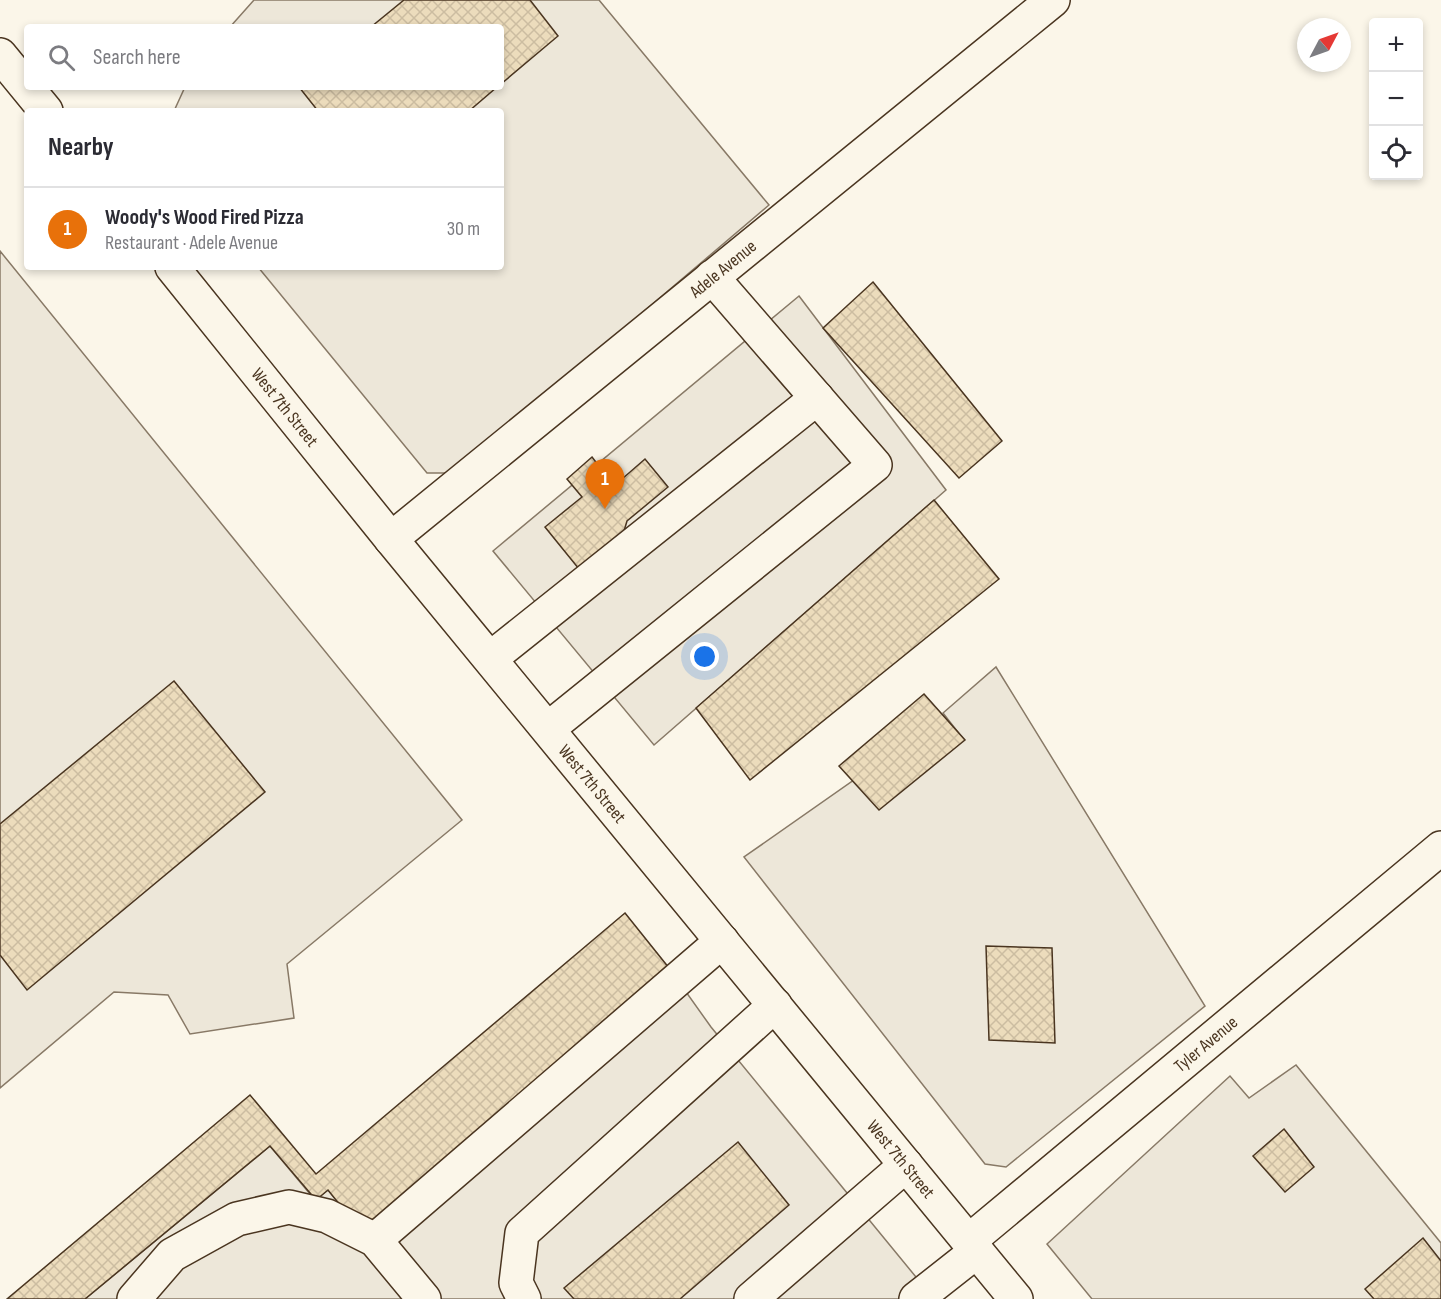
<!DOCTYPE html>
<meta charset="utf-8">
<style>
:root{--surface:#fff;--page:#f2f2f3;--text:#2b2b33;--muted:#7c7c81;--line:#e1e1e2;--accent:#db2777}
body{margin:0;font-family:"Sofia Sans Condensed",sans-serif;background:var(--page);color:var(--text)}
.controls{position:absolute;right:18px;top:18px;display:grid;overflow:hidden;border-radius:6px;box-shadow:0 3px 9px #0003}
.controls button{width:54px;height:54px;display:grid;place-items:center;padding:0;border:0;border-bottom:2px solid var(--line);background:var(--surface);color:var(--text);font:30px sans-serif}
.compass{position:absolute;left:1297px;top:18px;width:54px;height:54px;border-radius:50%;background:var(--surface);box-shadow:0 3px 9px #0003;rotate:49deg}
.you{position:absolute;left:705px;top:657px;width:21px;height:21px;margin:-15px;border:4px solid #fff;border-radius:50%;background:#1a73e8;box-shadow:0 0 0 9px #1a73e833}
.badge{display:grid;place-items:center;width:39px;height:39px;border-radius:50%;background:var(--accent);color:#fff;font-size:20px;font-weight:700}
.pin{position:absolute;translate:-50% -50px;filter:drop-shadow(0 2px 3px #0008)}
.pin::after{content:'';position:absolute;top:32px;width:21px;height:18px;background:inherit;clip-path:polygon(0 0,100% 0,50% 100%)}
.list{margin:0;padding:0;list-style:none}
h2{display:flex;justify-content:space-between;align-items:center;height:78px;margin:0;padding:0 24px;font-size:26px}
h2 small{font-size:20px;font-weight:400;color:var(--muted)}
.list li{display:grid;grid-template-columns:39px 1fr auto;gap:18px;align-items:center;box-sizing:border-box;height:84px;padding:0 24px;border-top:2px solid var(--line)}
.list b{display:block;font-size:22px;white-space:nowrap}
.list p{margin:0;font-size:20px;white-space:nowrap;color:var(--muted)}
.list em{font-size:20px;font-style:normal;color:var(--muted)}
.icon{flex:none;width:33px;height:33px;fill:none;stroke:currentColor;stroke-width:2;stroke-linecap:round;stroke-linejoin:round}
.map{position:relative;flex:none;width:1441px;height:1299px;overflow:hidden}
.search{position:absolute;background:var(--surface);box-shadow:0 3px 9px #0003;left:24px;top:24px;width:480px;height:66px;display:flex;align-items:center;gap:15px;box-sizing:border-box;padding:0 21px;border-radius:6px;color:var(--muted);font-size:22px}
.panel{position:absolute;background:var(--surface);box-shadow:0 3px 9px #0003;left:24px;top:108px;width:480px;height:162px;border-radius:6px}
.map>svg:first-child{display:block}
</style>
<div class="map">
<svg width="1441" height="1299" viewBox="0 0 1441 1299">
<defs>
<pattern id="building-cross-hatch" width="8" height="8" patternUnits="userSpaceOnUse" patternTransform="scale(1.5)"><rect width="8" height="8" fill="#ecdcbc"/><path d="M0 0l8 8M0 8l8-8" fill="none" stroke="#ccbda1"/></pattern>
</defs>
<rect width="100%" height="100%" fill="#fbf6e9"/>
<g fill="#ede7d9" stroke="#887966" stroke-width="1.5">
<polygon points="254,0 599,0 769,205 454,473 427,473 258,267 501,267 501,111 174,111 185,87 501,87 501,27 230,27"/>
<polygon points="0,251 462,820 287,964 294,1018 190,1034 168,995 114,992 0,1088"/>
<polygon points="799,296 946,490 654,745 493,551"/>
<polygon points="996,667 1205,1006 1006,1167 985,1164 744,857 854,780 964,740 943,713"/>
<polygon points="669,968 711,1027 934,1299 85,1299 270,1146 315,1200 328,1190 361,1231"/>
<polygon points="1296,1065 1441,1243 1441,1299 1092,1299 1047,1244 1230,1076 1249,1098"/>
</g>
<g fill="url(#building-cross-hatch)" stroke="#4a3520" stroke-width="1.5">
<polygon points="404,0 530,0 558,36 501,84 501,27 371,27"/>
<polygon points="299,87 497,87 469,111 318,111"/>
<polygon points="873,282 1002,441 959,478 823,328"/>
<polygon points="592,457 614,486 645,459 668,487 627,521 621,541 583,574 545,527 582,497 567,479"/>
<polygon points="934,500 999,579 750,780 696,708"/>
<polygon points="174,681 265,792 27,990 0,955 0,824"/>
<polygon points="924,694 965,740 879,810 839,766"/>
<polygon points="625,913 669,968 361,1231 328,1190 316,1200 270,1146 85,1299 7,1299 250,1095 316,1174"/>
<polygon points="986,946 1052,948 1055,1043 989,1040"/>
<polygon points="1284,1129 1314,1167 1285,1192 1253,1156"/>
<polygon points="738,1142 789,1205 680,1299 574,1299 564,1288"/>
<polygon points="1423,1238 1441,1261 1441,1299 1374,1299 1365,1289"/>
</g>
<g fill="none" stroke-linecap="round" stroke-linejoin="round">
<g stroke="#4a3520" stroke-width="36">
<g id="minor">
<path id="s1" d="M391,539L1053,0"/>
<polyline points="491,658 817,398"/>
<polyline points="549,728 875,465 712,277"/>
<polyline points="375,1240 722,941"/>
<path id="s2" d="M969,1241L1441,848"/>
<polyline points="134,1299 172,1255 237,1219 289,1207 327,1216 375,1240 424,1299"/>
<polyline points="524,1299 516,1283 522,1233 775,1005"/>
<polyline points="751,1299 906,1165"/>
<polyline points="916,1299 977,1251"/>
</g>
</g>
<g stroke="#4a3520" stroke-width="36">
<g id="major">
<polyline points="0,55 46,111"/>
<path id="s3" d="M172,267L391,539L1016,1299"/>
</g>
</g>
<use href="#minor" stroke="#fbf6e9" stroke-width="33"/>
<use href="#major" stroke="#fbf6e9" stroke-width="33"/>
</g>
<g text-anchor="middle" dominant-baseline="central" stroke-width="4.5" stroke-linejoin="round" paint-order="stroke">
<g font-size="18" fill="#4a3520" stroke="#fbf6e9">
<text stroke="none"><textPath href="#s1" startOffset="428">Adele Avenue</textPath></text>
<text stroke="none"><textPath href="#s3" startOffset="180">West 7th Street</textPath></text>
<text stroke="none"><textPath href="#s3" startOffset="666">West 7th Street</textPath></text>
<text stroke="none"><textPath href="#s2" startOffset="308">Tyler Avenue</textPath></text>
<text stroke="none"><textPath href="#s3" startOffset="1152">West 7th Street</textPath></text>
</g>
</g>
</svg>
<div class="controls">
<button>+</button>
<button>−</button>
<button><svg class="icon" aria-label="locate" viewBox="0 0 24 24"><circle cx="12" cy="12" r="6"/><path d="M12 2v4M12 18v4M2 12h4M18 12h4"/></svg></button>
</div>
<svg class="compass" viewBox="-18 -18 36 36"><path d="M0-13l5 13h-10z" fill="#e53935"/><path d="M0 13l5-13h-10z" fill="#7c7c81"/></svg>
<div class="you"></div>
<div class="pin badge" style="left:605px;top:509px;background:#e8710a">1</div>
<div class="search"><svg class="icon" aria-label="search" viewBox="0 0 24 24"><circle cx="10" cy="10" r="6"/><path d="M15 15l6 6"/></svg>Search here</div>
<section class="panel">
<h2>Nearby<small></small></h2>
<ul class="list">
<li><span class="badge" style="background:#e8710a">1</span><div><b>Woody's Wood Fired Pizza</b><p>Restaurant · Adele Avenue</p></div><em>30 m</em></li>
</ul>
</section>
</div>
